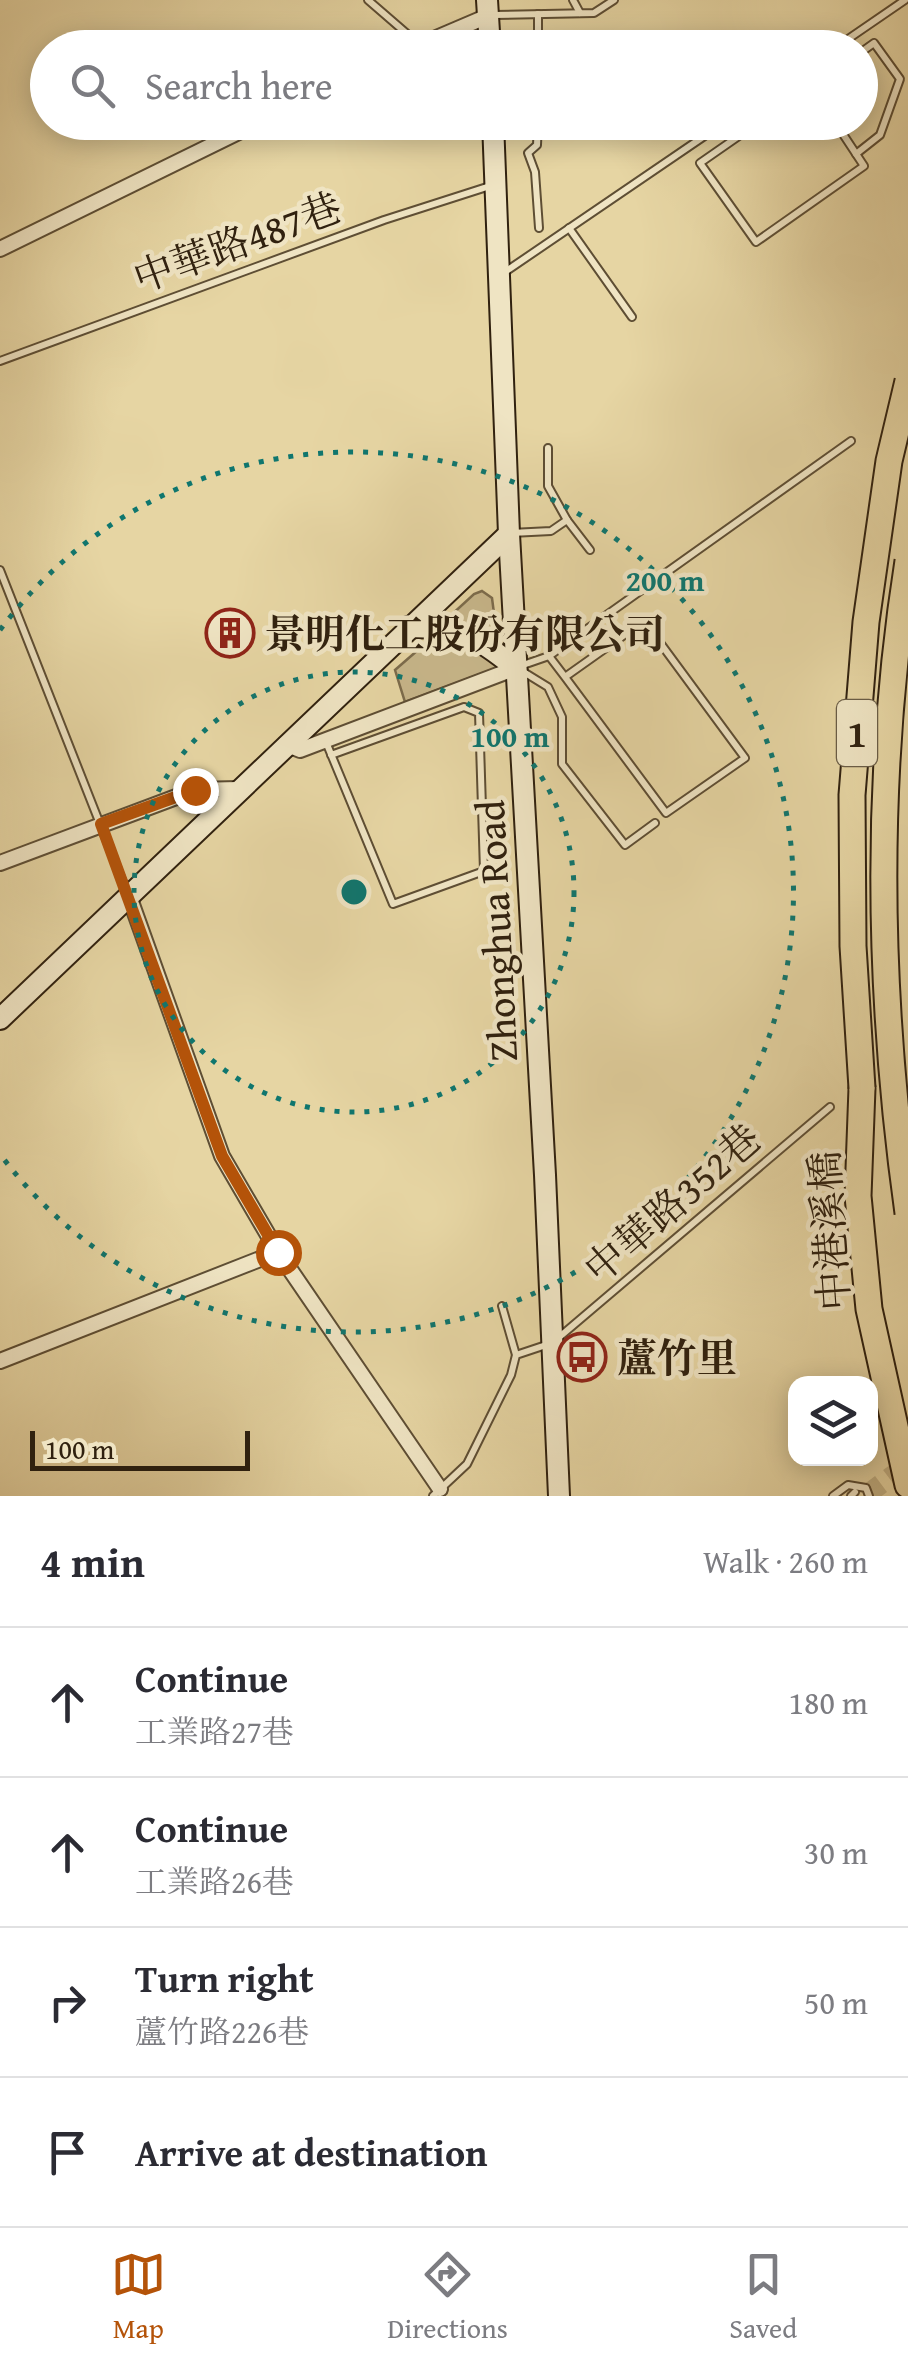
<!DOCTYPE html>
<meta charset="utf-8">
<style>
:root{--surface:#fff;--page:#f7f7f7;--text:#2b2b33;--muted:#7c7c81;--line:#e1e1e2;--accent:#b45309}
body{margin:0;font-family:"Gentium Book Plus","Noto Serif TC",serif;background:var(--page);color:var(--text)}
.controls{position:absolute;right:30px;bottom:30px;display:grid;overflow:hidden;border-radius:20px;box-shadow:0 5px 25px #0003}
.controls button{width:90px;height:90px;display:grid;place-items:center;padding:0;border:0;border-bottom:2px solid var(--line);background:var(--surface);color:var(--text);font:50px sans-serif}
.scale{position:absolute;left:30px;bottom:25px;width:220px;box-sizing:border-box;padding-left:10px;border:5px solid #30210f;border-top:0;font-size:28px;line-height:35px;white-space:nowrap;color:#30210f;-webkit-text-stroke:8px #efe4c3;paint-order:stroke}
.stop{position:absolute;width:30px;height:30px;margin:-22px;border:8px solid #b45309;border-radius:50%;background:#fff}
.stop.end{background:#b45309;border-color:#fff;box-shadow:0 2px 10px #0008}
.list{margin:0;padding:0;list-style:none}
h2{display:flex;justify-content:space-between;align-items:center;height:130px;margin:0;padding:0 40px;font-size:42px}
h2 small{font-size:32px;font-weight:400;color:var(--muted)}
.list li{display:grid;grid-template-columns:65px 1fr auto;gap:30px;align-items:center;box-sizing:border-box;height:150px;padding:0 40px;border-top:2px solid var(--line)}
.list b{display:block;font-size:38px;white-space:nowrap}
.list p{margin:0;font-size:32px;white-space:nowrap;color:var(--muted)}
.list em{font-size:32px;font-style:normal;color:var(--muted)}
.icon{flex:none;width:55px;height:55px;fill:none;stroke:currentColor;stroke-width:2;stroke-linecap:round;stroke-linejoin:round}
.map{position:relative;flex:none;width:908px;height:1496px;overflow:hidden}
.search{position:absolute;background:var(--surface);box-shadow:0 5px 25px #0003;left:30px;right:30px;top:30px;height:110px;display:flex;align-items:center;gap:25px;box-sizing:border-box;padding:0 35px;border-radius:55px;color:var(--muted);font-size:38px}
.sheet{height:730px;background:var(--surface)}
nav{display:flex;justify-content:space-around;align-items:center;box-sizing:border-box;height:140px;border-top:2px solid var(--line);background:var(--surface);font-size:28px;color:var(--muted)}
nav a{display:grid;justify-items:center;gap:5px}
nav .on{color:var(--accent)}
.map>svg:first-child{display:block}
</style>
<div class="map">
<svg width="908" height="1496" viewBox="0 0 908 1496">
<rect width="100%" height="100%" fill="#e6d5a3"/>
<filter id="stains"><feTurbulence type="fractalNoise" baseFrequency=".002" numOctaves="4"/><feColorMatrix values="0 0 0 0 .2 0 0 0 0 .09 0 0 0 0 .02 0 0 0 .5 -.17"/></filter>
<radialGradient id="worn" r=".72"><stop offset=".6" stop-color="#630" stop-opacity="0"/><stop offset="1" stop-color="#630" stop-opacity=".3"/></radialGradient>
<g fill="#c7b68a" stroke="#7c6c4c" stroke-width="2.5">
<polygon points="482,591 492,598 496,629 486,636 448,618 474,594"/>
<polygon points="458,639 499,667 405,702 395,670 426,643"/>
</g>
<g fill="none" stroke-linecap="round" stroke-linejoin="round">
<polyline stroke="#c2b185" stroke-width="20" stroke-dasharray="20 10" stroke-linecap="butt" points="865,1496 908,1464"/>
<g stroke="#5e4e34" stroke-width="10">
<g id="lane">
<polyline points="368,0 420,45"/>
<polyline points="573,0 580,13"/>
<polyline points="494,15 594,13 614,0"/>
<polyline points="538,48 538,14"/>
<polyline points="835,48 905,0"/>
<polyline points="538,122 537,145 528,153 535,172 539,228"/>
<polyline points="759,122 700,163 756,242 864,166 835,122"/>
<polyline points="856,154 880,135 900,79 874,43 860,53"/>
<polyline points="569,228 632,317"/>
<polyline points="502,274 725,122"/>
<polyline points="0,361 384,220 490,186"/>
<polyline points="548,448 548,486 567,520"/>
<polyline points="511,533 551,531 567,520 590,550"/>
<polyline points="0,570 126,890"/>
<polyline points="549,656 565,677 666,813 745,758 644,621 565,677"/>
<polyline points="523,665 549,656 851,441"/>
<polyline points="522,671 548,687 562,717 562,764 625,845 655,823"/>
<polyline points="326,742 393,904 484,871 479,713 464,707 331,755"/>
<polyline points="502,1306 516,1355"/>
<polyline points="557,1339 830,1107"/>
<polyline points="433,1496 467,1464 511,1375 516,1355 546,1345"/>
<polyline points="833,1496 848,1485 866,1488 869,1496"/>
<polyline points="851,1496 855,1492"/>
</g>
</g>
<g stroke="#5e4e34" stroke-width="18">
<g id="street">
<polyline points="413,48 488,16"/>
<polyline points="0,249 259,122"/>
<polyline points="285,744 300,750 516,668"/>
<polyline points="0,863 195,790 238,789"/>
<polyline points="129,896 222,1156 278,1252 440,1489"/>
<polyline points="0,1361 278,1252"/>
</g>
</g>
<g stroke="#30210f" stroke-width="24">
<g id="secondary">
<polyline points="487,0 490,48"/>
<polyline points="493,122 509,534 545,1175 559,1496"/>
<path d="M408,627C461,627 475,636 516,668"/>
<polyline points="0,1019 509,534"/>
</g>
</g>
<g stroke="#30210f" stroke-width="29">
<polyline id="highway" points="862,1088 858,1196 869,1309 908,1485"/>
</g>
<use href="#lane" stroke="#efe4c3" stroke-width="6"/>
<use href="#street" stroke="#efe4c3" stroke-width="14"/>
<use href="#secondary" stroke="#efe4c3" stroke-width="20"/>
<use href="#highway" stroke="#e6d5a3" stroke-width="25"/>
<g stroke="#30210f" stroke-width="29" stroke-linecap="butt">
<g id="highway-bridge">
<path d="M908,561C874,776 878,998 908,1213"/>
<polyline points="862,1088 853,946 852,795 866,622 889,461 908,381"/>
</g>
</g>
<use href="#highway-bridge" stroke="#e6d5a3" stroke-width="25"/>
</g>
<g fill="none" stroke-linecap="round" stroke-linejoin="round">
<polyline stroke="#b45309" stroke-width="12" points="195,790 101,824 222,1156 278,1252"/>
</g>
<g fill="none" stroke="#0f766e" stroke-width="5" stroke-dasharray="5 10">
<circle cx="354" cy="892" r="220"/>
<path d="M0 630A440 440 0 1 1 0 1154"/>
</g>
<defs>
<g id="building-ring" transform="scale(2.5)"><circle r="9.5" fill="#efe4c3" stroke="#8f2418" stroke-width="1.5"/><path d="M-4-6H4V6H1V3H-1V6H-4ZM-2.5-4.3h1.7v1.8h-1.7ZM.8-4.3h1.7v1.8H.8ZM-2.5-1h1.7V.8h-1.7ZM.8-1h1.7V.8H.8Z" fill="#8f2418"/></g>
<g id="bus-ring" transform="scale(2.5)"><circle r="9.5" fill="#efe4c3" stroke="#8f2418" stroke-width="1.5"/><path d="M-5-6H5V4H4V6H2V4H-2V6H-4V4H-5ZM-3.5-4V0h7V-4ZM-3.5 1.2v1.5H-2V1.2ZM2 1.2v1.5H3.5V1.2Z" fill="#8f2418"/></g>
</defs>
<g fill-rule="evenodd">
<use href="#building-ring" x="230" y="633"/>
<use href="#bus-ring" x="582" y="1357"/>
</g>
<g text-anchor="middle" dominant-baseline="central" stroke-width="9" stroke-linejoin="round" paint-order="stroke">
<rect fill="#efe4c3" stroke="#695c45" stroke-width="2.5" x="837" y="700" width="40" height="66" rx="8"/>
<g font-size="38" font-weight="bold" fill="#30210f">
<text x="857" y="733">1</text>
</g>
<g font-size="40" fill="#30210f" stroke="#efe4c3">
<text transform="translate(237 242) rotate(-20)">中華路487巷</text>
<text transform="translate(496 931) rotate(-93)">Zhonghua Road</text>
<text transform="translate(672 1203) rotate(-41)">中華路352巷</text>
<text transform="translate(829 1231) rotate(-94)">中港溪橋</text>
</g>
<g font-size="40" font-weight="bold" fill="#30210f" stroke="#efe4c3" text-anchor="start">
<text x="265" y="633">景明化工股份有限公司</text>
<text x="617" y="1357">蘆竹里</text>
</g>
</g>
<circle cx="354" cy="892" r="15" fill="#0f766e" stroke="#efe4c3" stroke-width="5"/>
<g font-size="30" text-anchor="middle" font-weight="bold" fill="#0f766e" stroke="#efe4c3" stroke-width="9" stroke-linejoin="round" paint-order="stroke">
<text x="665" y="591">200 m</text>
<text x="510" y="747">100 m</text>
</g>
<rect width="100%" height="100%" filter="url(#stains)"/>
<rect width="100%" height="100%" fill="url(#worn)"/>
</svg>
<div class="controls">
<button><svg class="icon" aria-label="layers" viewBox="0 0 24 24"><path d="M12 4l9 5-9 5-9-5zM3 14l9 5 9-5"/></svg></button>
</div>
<div class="scale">100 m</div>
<div class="stop" style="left:278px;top:1252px"></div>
<div class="stop end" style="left:195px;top:790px"></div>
<div class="search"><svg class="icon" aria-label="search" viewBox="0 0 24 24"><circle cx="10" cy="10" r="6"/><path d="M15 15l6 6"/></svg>Search here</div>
</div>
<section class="sheet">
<h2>4 min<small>Walk · 260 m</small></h2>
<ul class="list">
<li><svg class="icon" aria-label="ahead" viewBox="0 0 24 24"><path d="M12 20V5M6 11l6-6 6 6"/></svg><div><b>Continue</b><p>工業路27巷</p></div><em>180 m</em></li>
<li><svg class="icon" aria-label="ahead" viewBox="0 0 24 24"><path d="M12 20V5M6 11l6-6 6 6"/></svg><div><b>Continue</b><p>工業路26巷</p></div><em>30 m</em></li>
<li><svg class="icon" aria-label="right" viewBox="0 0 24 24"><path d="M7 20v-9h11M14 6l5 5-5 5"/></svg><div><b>Turn right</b><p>蘆竹路226巷</p></div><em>50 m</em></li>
<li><svg class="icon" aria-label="arrive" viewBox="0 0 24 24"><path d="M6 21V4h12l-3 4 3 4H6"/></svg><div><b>Arrive at destination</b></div></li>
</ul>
</section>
<nav>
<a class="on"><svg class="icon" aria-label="map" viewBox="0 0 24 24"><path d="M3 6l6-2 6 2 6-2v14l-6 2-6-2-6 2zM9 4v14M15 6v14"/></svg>Map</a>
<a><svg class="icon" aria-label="directions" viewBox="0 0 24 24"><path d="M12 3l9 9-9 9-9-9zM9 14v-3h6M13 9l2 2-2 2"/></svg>Directions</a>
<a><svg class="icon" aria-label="saved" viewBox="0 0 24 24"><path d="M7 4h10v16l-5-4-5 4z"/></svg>Saved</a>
</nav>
